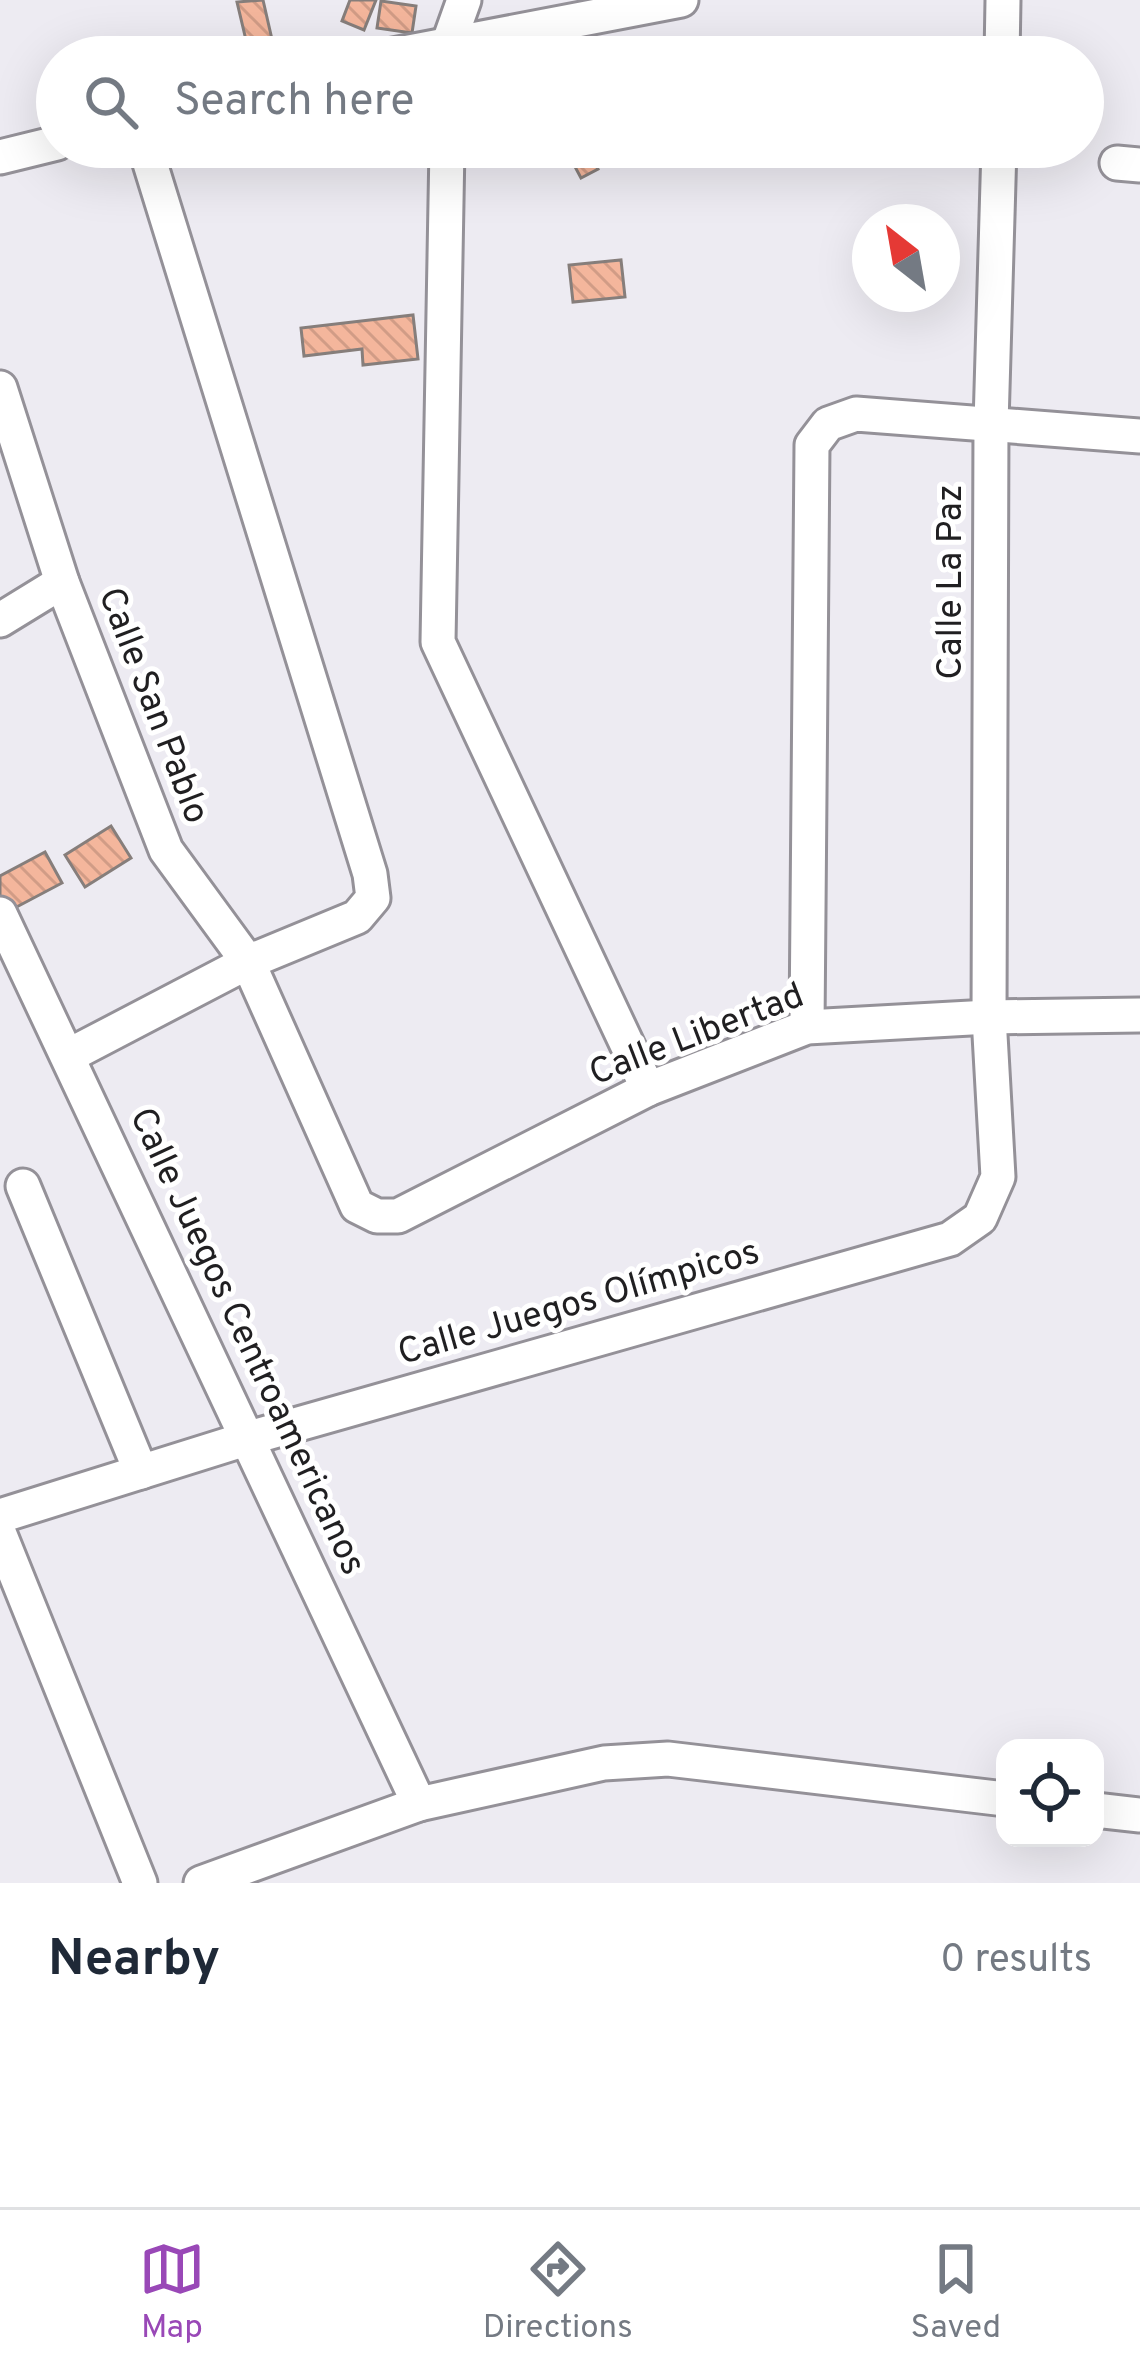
<!DOCTYPE html>
<meta charset="utf-8">
<style>
:root{--surface:#fff;--page:#f6f6f7;--text:#1f2937;--muted:#747a83;--line:#e0e1e3;--accent:#9948b7}
body{margin:0;font-family:Overpass,sans-serif;background:var(--page);color:var(--text)}
.controls{position:absolute;right:36px;bottom:36px;display:grid;overflow:hidden;border-radius:24px;box-shadow:0 12px 48px #0002}
.controls button{width:108px;height:108px;display:grid;place-items:center;padding:0;border:0;border-bottom:3px solid var(--line);background:var(--surface);color:var(--text);font:60px sans-serif}
.compass{position:absolute;left:852px;top:204px;width:108px;height:108px;border-radius:50%;background:var(--surface);box-shadow:0 12px 48px #0002;rotate:329deg}
.list{margin:0;padding:0;list-style:none}
h2{display:flex;justify-content:space-between;align-items:center;height:156px;margin:0;padding:0 48px;font-size:51px}
h2 small{font-size:39px;font-weight:400;color:var(--muted)}
.icon{flex:none;width:66px;height:66px;fill:none;stroke:currentColor;stroke-width:2;stroke-linecap:round;stroke-linejoin:round}
.map{position:relative;flex:none;width:1140px;height:1883px;overflow:hidden}
.search{position:absolute;background:var(--surface);box-shadow:0 12px 48px #0002;left:36px;right:36px;top:36px;height:132px;display:flex;align-items:center;gap:30px;box-sizing:border-box;padding:0 42px;border-radius:66px;color:var(--muted);font-size:45px}
.sheet{height:324px;background:var(--surface)}
nav{display:flex;justify-content:space-around;align-items:center;box-sizing:border-box;height:168px;border-top:3px solid var(--line);background:var(--surface);font-size:33px;color:var(--muted)}
nav a{display:grid;justify-items:center;gap:6px}
nav .on{color:var(--accent)}
.map>svg:first-child{display:block}
</style>
<div class="map">
<svg width="1140" height="1883" viewBox="0 0 1140 1883">
<defs>
<pattern id="building-back-hatch" width="6" height="6" patternUnits="userSpaceOnUse" patternTransform="scale(3)"><rect width="6" height="6" fill="#f4b69c"/><path d="M-1 5l2 2M0 0l6 6M5-1l2 2" fill="none" stroke="#d19c86"/></pattern>
</defs>
<rect width="100%" height="100%" fill="#edebf2"/>
<g fill="url(#building-back-hatch)" stroke="#867e7b" stroke-width="3">
<polygon points="263,0 276,57 250,57 237,2"/>
<polygon points="350,0 376,0 364,30 342,21"/>
<polygon points="381,1 416,6 412,33 377,28"/>
<polygon points="133,38 138,57 96,57 94,49"/>
<polygon points="587,147 598,169 581,178 565,148"/>
<polygon points="621,260 625,297 573,302 569,265"/>
<polygon points="413,315 418,359 363,365 362,349 304,356 301,328"/>
<polygon points="111,826 131,858 85,887 65,855"/>
<polygon points="45,852 62,883 7,912 0,899 0,876"/>
</g>
<g fill="none" stroke-linecap="round" stroke-linejoin="round">
<g stroke="#949198" stroke-width="39">
<g id="minor">
<polyline points="449,56 449,42 464,0"/>
<polyline points="383,57 681,0"/>
<polyline points="1002,57 1003,0"/>
<polyline points="447,147 438,642 648,1089"/>
<polyline points="0,157 57,143"/>
<polyline points="1117,163 1140,165"/>
<polyline points="0,388 62,582 166,850 248,962 357,1206 377,1216 398,1216 648,1089 807,1027 989,1017 1140,1015"/>
<polyline points="0,620 62,582"/>
<polyline points="0,914 419,1804"/>
<polyline points="807,1027 812,445 828,424 856,414 1140,436"/>
<polyline points="68,1056 248,962 357,917 373,898 370,874 145,147"/>
<polyline points="23,1186 141,1472"/>
<polyline points="0,1516 249,1438 950,1239 980,1218 998,1177 989,1017 991,424 999,147"/>
<polyline points="0,1535 140,1883"/>
<polyline points="1095,1810 1140,1815"/>
<polyline points="201,1883 419,1804 604,1763 668,1759 1005,1799"/>
</g>
</g>
<use href="#minor" stroke="#fff" stroke-width="33"/>
</g>
<g text-anchor="middle" dominant-baseline="central" stroke-width="10" stroke-linejoin="round" paint-order="stroke">
<g font-size="36" fill="#201f21" stroke="#fff">
<text transform="translate(952 582) rotate(-90)">Calle La Paz</text>
<text transform="translate(152 706) rotate(69)">Calle San Pablo</text>
<text transform="translate(697 1036) rotate(-21)">Calle Libertad</text>
<text transform="translate(579 1304) rotate(-16)">Calle Juegos Olímpicos</text>
<text transform="translate(246 1342) rotate(65)">Calle Juegos Centroamericanos</text>
</g>
</g>
</svg>
<div class="controls">
<button><svg class="icon" aria-label="locate" viewBox="0 0 24 24"><circle cx="12" cy="12" r="6"/><path d="M12 2v4M12 18v4M2 12h4M18 12h4"/></svg></button>
</div>
<svg class="compass" viewBox="-18 -18 36 36"><path d="M0-13l5 13h-10z" fill="#e53935"/><path d="M0 13l5-13h-10z" fill="#747a83"/></svg>
<div class="search"><svg class="icon" aria-label="search" viewBox="0 0 24 24"><circle cx="10" cy="10" r="6"/><path d="M15 15l6 6"/></svg>Search here</div>
</div>
<section class="sheet">
<h2>Nearby<small>0 results</small></h2>
<ul class="list">
</ul>
</section>
<nav>
<a class="on"><svg class="icon" aria-label="map" viewBox="0 0 24 24"><path d="M3 6l6-2 6 2 6-2v14l-6 2-6-2-6 2zM9 4v14M15 6v14"/></svg>Map</a>
<a><svg class="icon" aria-label="directions" viewBox="0 0 24 24"><path d="M12 3l9 9-9 9-9-9zM9 14v-3h6M13 9l2 2-2 2"/></svg>Directions</a>
<a><svg class="icon" aria-label="saved" viewBox="0 0 24 24"><path d="M7 4h10v16l-5-4-5 4z"/></svg>Saved</a>
</nav>
